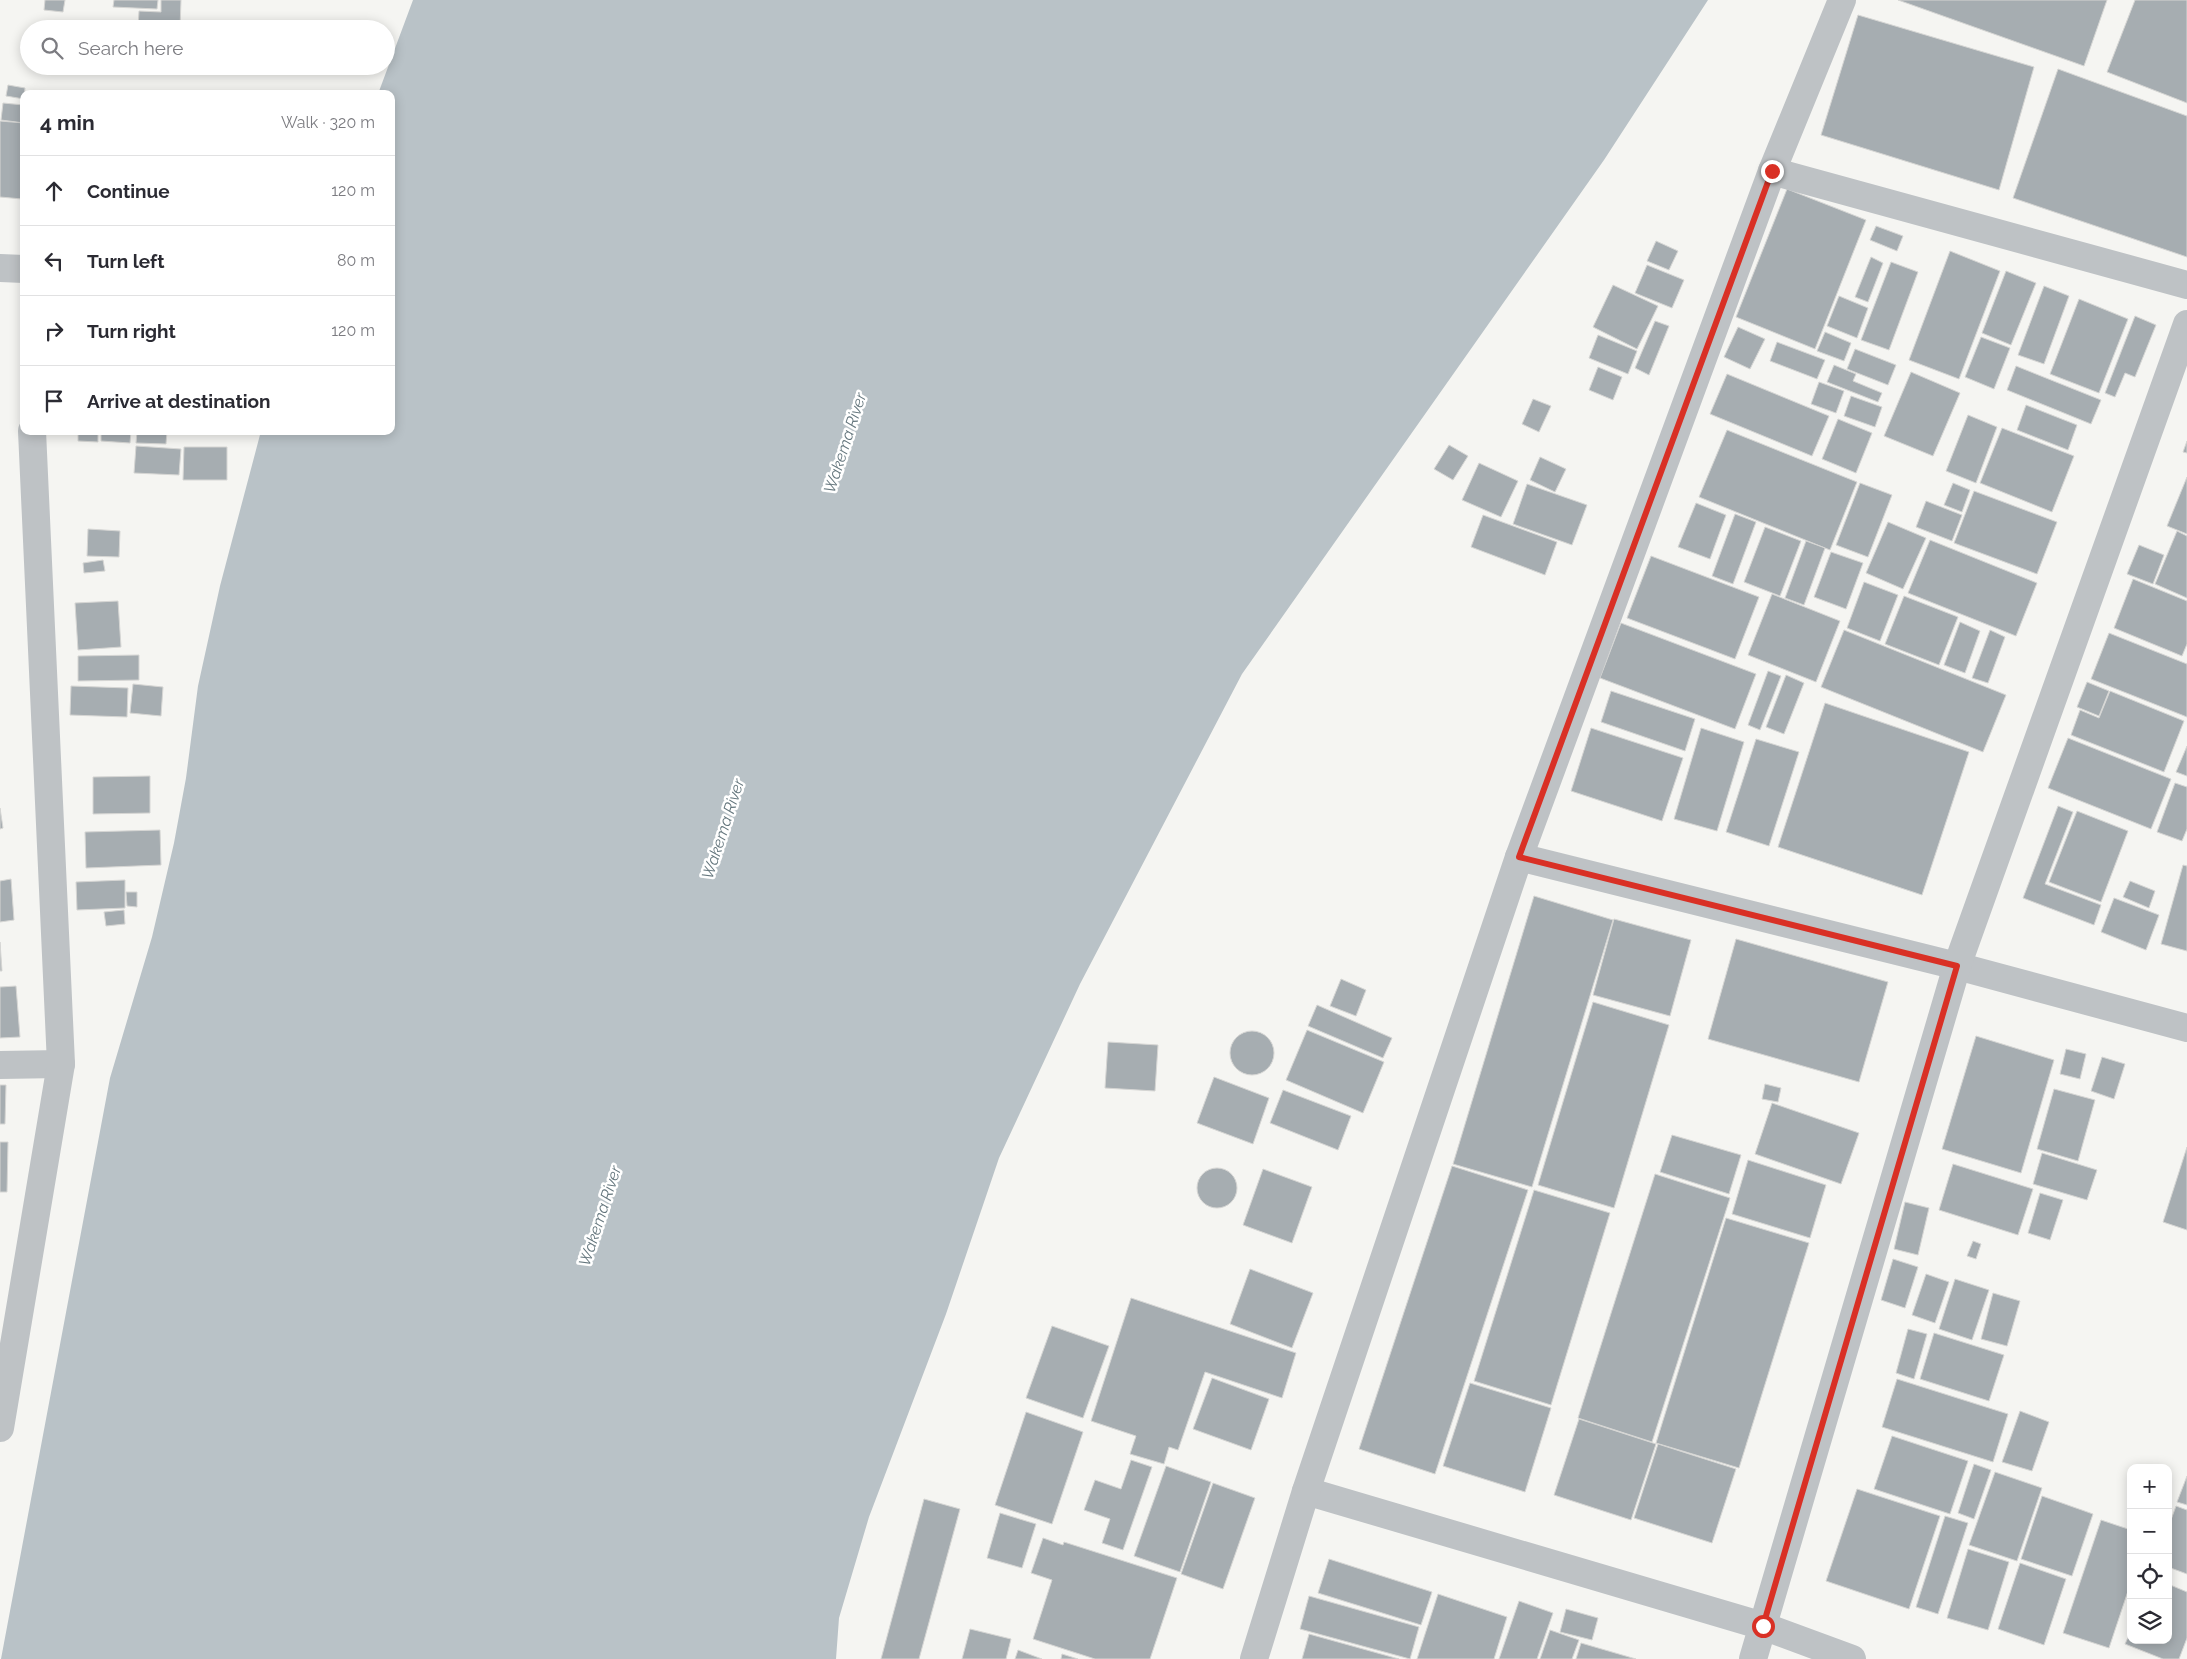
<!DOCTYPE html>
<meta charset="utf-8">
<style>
:root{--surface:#fff;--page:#f7f7f7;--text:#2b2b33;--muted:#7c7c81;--line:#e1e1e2}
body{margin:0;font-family:Raleway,sans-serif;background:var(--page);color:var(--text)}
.controls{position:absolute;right:15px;bottom:15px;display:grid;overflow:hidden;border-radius:10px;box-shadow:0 2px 12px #0003}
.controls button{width:45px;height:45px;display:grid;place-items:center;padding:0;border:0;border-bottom:1px solid var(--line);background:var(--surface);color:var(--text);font:25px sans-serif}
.stop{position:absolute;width:15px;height:15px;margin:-11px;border:4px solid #d93025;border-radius:50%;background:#fff}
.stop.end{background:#d93025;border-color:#fff;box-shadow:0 1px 5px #0008}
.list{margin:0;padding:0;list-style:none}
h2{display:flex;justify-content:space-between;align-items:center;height:65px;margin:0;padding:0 20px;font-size:21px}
h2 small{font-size:16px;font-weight:400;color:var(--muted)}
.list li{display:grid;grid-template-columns:32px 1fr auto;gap:15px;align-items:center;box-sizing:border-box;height:70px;padding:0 20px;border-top:1px solid var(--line)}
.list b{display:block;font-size:19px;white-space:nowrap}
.list em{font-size:16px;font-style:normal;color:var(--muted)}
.icon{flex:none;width:28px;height:28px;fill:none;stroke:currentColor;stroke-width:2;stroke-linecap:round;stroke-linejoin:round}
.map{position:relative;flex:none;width:2187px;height:1659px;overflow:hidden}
.search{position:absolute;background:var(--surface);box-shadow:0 2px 12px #0003;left:20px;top:20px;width:375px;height:55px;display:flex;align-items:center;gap:12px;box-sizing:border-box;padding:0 18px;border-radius:28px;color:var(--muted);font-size:19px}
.panel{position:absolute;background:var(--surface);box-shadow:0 2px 12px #0003;left:20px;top:90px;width:375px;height:345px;border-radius:10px}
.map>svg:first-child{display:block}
</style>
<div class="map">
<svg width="2187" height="1659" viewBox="0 0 2187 1659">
<rect width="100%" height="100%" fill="#f5f5f2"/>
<polygon fill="#b9c2c7" points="413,0 1708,0 1604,160 1242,674 1080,984 999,1158 946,1314 869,1517 839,1618 836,1659 1,1659 110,1078 152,937 174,843 186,778 198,686 220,586 261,431 391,431 391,94 378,94"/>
<g fill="#a6adb1" stroke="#d6d6d4">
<polygon points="45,0 65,0 63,12 44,10"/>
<polygon points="114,0 158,0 157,9 113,7"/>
<polygon points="161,0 181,0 180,29 138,29 139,11 161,12"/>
<polygon points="1898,0 2107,0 2084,66"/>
<polygon points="2135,0 2187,0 2187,103 2107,72"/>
<polygon points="1858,15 2034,67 1999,190 1821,135"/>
<polygon points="2058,69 2187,116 2187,257 2013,198"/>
<polygon points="8,85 25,88 24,99 6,96"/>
<polygon points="3,103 24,105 24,123 1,120"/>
<polygon points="0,121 24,123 22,199 0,197"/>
<polygon points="1787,189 1866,220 1815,349 1736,317"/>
<polygon points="1876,226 1903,236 1897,251 1870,240"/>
<polygon points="1656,241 1678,251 1669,270 1647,261"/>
<polygon points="1950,251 2000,271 1959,379 1909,360"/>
<polygon points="1871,257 1883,263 1868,302 1855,297"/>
<polygon points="1891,262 1918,272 1889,350 1861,340"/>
<polygon points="1647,265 1684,280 1672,308 1635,293"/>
<polygon points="2006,271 2036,283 2011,345 1982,333"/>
<polygon points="1613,285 1658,306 1637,349 1593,327"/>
<polygon points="2044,286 2069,296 2044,364 2018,355"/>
<polygon points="1839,296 1868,308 1857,338 1827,326"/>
<polygon points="2079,299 2128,319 2099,393 2050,374"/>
<polygon points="2135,316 2156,325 2135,377 2125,373 2115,397 2105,393"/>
<polygon points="1655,321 1669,326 1649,375 1635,368"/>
<polygon points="1738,327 1765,339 1750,369 1724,357"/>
<polygon points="1825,332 1851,343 1844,361 1817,351"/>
<polygon points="1598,335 1637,351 1628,374 1589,358"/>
<polygon points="1981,337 2010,348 1994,389 1965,377"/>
<polygon points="1777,342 1825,360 1817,379 1770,361"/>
<polygon points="1855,349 1896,365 1888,385 1847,369"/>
<polygon points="1834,365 1856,374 1853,381 1882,393 1878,402 1827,382"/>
<polygon points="2016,366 2101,400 2091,424 2007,390"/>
<polygon points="1598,367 1622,377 1613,400 1589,390"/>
<polygon points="1911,372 1960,393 1933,456 1884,436"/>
<polygon points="1727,374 1829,416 1812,456 1710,414"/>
<polygon points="1819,382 1844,391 1836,413 1811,404"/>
<polygon points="1851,396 1882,407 1875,427 1844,416"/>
<polygon points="1533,399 1551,406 1539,432 1522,424"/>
<polygon points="2026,405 2077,425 2068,450 2017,430"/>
<polygon points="1968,415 1997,427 1976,483 1946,471"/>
<polygon points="1838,419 1872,433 1856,473 1822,459"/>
<polygon points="2002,428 2074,456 2052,512 1980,483"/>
<polygon points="1727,430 1857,482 1830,550 1699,497"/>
<polygon points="78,431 98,431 98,442 78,441"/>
<polygon points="101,431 131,431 130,443 101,441"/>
<polygon points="137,431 167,431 166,444 136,443"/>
<polygon points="2187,441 2187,453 2183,452"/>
<polygon points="1449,445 1468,456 1453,480 1434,469"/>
<polygon points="136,446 181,449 179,475 134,473"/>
<polygon points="184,447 227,447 227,480 183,480"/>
<polygon points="1540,457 1566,469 1555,492 1530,480"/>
<polygon points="1479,463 1518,481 1501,517 1462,500"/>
<polygon points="2187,477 2187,534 2167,526"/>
<polygon points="1860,483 1892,495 1868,557 1836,545"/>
<polygon points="1953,483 1970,490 1962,512 1944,505"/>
<polygon points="1527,484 1587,505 1572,545 1513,524"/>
<polygon points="1974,491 2057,522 2037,574 1954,543"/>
<polygon points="1926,501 1962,515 1952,541 1916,527"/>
<polygon points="1696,503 1726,515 1710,559 1678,547"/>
<polygon points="1735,514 1756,522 1733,584 1712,576"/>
<polygon points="1483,515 1557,542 1545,575 1471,547"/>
<polygon points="1888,522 1926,538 1903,589 1866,573"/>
<polygon points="1765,527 1801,541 1780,596 1744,582"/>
<polygon points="88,529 120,531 119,557 87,556"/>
<polygon points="2177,531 2187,536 2187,598 2155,584"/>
<polygon points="1930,540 2037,583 2016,636 1908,593"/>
<polygon points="1806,541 1825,548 1804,605 1785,598"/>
<polygon points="2139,545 2164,555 2153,584 2127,574"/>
<polygon points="1831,552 1863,563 1846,609 1814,597"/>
<polygon points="1651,556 1759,597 1735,659 1627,618"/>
<polygon points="103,560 105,571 84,573 83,563"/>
<polygon points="2133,579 2187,601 2187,644 2182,656 2114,628"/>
<polygon points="1864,582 1898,595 1880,641 1847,628"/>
<polygon points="1772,594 1840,621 1816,682 1748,655"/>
<polygon points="1904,596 1958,617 1939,665 1885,644"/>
<polygon points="118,601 121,647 78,650 75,603"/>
<polygon points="1960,622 1980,631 1965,673 1944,665"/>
<polygon points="1621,623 1756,674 1735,729 1600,678"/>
<polygon points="1844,630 2006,695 1983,752 1821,687"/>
<polygon points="1990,630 2005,637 1988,683 1972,678"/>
<polygon points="2109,633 2187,664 2187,717 2091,679"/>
<polygon points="139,655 139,680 78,681 78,656"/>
<polygon points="1768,671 1781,676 1760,730 1748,725"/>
<polygon points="1786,675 1804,683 1784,734 1766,727"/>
<polygon points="2087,682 2109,691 2099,716 2077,707"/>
<polygon points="133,684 163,687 161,716 130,713"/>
<polygon points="71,686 128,688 127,717 70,715"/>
<polygon points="1611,691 1695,719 1685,751 1601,722"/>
<polygon points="2110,691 2184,721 2164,772 2071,735 2080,710 2099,718"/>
<polygon points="1825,703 1969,752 1922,895 1778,847"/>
<polygon points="1591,728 1683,758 1662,821 1571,791"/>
<polygon points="1701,728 1744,742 1717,831 1674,819"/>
<polygon points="2068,738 2171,779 2151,829 2048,788"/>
<polygon points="1756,739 1799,752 1769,846 1726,832"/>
<polygon points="2187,746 2187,776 2176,772"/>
<polygon points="150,776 150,813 93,814 93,777"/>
<polygon points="2175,783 2187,787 2187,829 2182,841 2157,832"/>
<polygon points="2058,806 2073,812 2045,884 2101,905 2094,925 2023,898"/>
<polygon points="0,808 3,828 0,829"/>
<polygon points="2077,811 2128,831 2101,902 2049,882"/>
<polygon points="160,830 161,865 86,868 85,832"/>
<polygon points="2183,865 2187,866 2187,951 2161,944"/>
<polygon points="11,879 14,920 0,922 0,881"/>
<polygon points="125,880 125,908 77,910 76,882"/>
<polygon points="2130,881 2155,891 2149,908 2123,897"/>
<polygon points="126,892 137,892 137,907 127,906"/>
<polygon points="1534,896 1613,920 1532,1187 1453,1164"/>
<polygon points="2114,898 2159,915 2146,950 2101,932"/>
<polygon points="124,910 125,924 106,926 104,912"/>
<polygon points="1614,919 1691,940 1670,1016 1593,995"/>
<polygon points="1736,939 1888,982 1859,1082 1708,1039"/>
<polygon points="0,942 2,971 0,971"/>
<polygon points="1341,979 1366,990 1356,1016 1330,1006"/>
<polygon points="16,986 20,1037 0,1038 0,987"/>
<polygon points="1593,1002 1669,1025 1614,1208 1538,1185"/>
<polygon points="1317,1005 1392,1038 1383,1058 1308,1026"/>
<polygon points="1307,1030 1384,1062 1363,1113 1286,1080"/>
<circle cx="1252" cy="1053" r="22"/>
<polygon points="1976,1036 2054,1060 2021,1173 1942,1149"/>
<polygon points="1108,1042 1158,1045 1155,1091 1105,1088"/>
<polygon points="2066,1049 2086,1054 2080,1079 2060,1074"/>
<polygon points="2102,1057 2125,1064 2114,1099 2091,1091"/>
<polygon points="1214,1077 1269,1098 1253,1144 1197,1123"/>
<polygon points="1765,1084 1781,1088 1778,1102 1762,1099"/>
<polygon points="0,1085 6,1085 5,1124 0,1124"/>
<polygon points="2054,1089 2095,1100 2078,1161 2037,1149"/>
<polygon points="1283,1090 1351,1116 1338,1150 1270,1123"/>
<polygon points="1772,1103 1859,1133 1841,1184 1755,1154"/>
<polygon points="1672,1135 1741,1155 1729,1194 1660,1172"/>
<polygon points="0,1142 8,1142 7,1192 0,1192"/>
<polygon points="2187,1147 2187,1230 2163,1222"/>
<polygon points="2042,1153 2097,1170 2087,1200 2033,1184"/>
<polygon points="1748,1160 1826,1185 1810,1238 1732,1214"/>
<polygon points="1953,1164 2033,1189 2018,1235 1939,1210"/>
<polygon points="1452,1166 1528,1190 1435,1474 1359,1449"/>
<circle cx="1217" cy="1188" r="20"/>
<polygon points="1263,1169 1312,1187 1292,1243 1243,1225"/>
<polygon points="1655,1174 1730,1198 1652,1442 1578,1418"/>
<polygon points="1534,1190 1610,1213 1551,1405 1474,1381"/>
<polygon points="2040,1193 2063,1200 2050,1240 2028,1233"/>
<polygon points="1905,1202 1929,1208 1918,1255 1894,1249"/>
<polygon points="1726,1218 1809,1243 1739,1468 1656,1443"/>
<polygon points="1973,1241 1981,1244 1976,1259 1967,1256"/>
<polygon points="1893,1259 1918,1267 1905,1308 1881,1300"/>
<polygon points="1250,1269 1313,1293 1292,1348 1230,1324"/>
<polygon points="1926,1274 1949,1282 1935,1323 1912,1315"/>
<polygon points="1955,1279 1989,1290 1972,1340 1939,1329"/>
<polygon points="1993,1293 2020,1301 2007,1346 1981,1339"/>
<polygon points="1131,1298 1296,1353 1282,1398 1205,1372 1178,1450 1169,1447 1164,1464 1130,1454 1136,1436 1091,1421"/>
<polygon points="1052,1326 1109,1346 1083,1418 1026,1398"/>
<polygon points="1908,1329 1927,1334 1914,1379 1896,1373"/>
<polygon points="1934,1333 2004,1355 1989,1401 1920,1379"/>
<polygon points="1212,1378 1269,1399 1251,1450 1193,1429"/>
<polygon points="1897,1379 2008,1414 1993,1462 1882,1427"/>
<polygon points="1470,1383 1551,1408 1525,1492 1443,1466"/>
<polygon points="2020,1411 2049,1422 2032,1471 2002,1462"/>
<polygon points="1026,1412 1083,1432 1052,1524 995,1505"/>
<polygon points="1579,1419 1656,1444 1631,1520 1554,1495"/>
<polygon points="1892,1436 1968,1461 1950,1514 1874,1489"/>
<polygon points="1658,1444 1736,1469 1712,1543 1634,1518"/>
<polygon points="1131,1460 1152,1467 1123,1550 1102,1543 1110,1519 1084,1510 1095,1480 1121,1489"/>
<polygon points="1974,1464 1991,1470 1974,1519 1958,1513"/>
<polygon points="1166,1466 1211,1482 1180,1572 1134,1556"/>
<polygon points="1995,1472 2042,1488 2017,1561 1969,1545"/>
<polygon points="2187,1476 2187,1505 2177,1502"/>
<polygon points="1213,1483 1255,1498 1223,1589 1181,1574"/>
<polygon points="1857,1489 1940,1516 1909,1609 1826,1581"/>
<polygon points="2042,1496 2093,1514 2072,1576 2021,1559"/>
<polygon points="924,1499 960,1509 919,1659 881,1659"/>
<polygon points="2176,1506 2187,1510 2187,1574 2168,1567 2168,1528"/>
<polygon points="1000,1513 1036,1524 1022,1568 987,1558"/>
<polygon points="1945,1516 1968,1523 1938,1614 1916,1607"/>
<polygon points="2101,1520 2131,1530 2131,1582 2109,1648 2063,1633"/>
<polygon points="1043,1538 1063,1545 1064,1542 1177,1578 1150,1659 1095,1659 1033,1639 1052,1580 1031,1573"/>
<polygon points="1968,1549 2009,1562 1988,1630 1947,1618"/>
<polygon points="1329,1559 1432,1592 1421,1625 1318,1593"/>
<polygon points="2020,1563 2066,1579 2044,1645 1998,1629"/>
<polygon points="2168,1584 2187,1592 2187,1638 2179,1659 2163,1659 2125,1644 2131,1631 2131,1640 2168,1640"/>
<polygon points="1438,1594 1507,1617 1494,1659 1417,1659"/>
<polygon points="1309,1596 1419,1627 1410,1659 1300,1629"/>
<polygon points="1519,1601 1553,1613 1537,1659 1499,1659"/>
<polygon points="1566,1609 1598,1618 1592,1640 1560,1632"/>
<polygon points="970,1629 1011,1639 1006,1659 962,1659"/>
<polygon points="1550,1630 1579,1640 1572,1659 1540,1659"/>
<polygon points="1309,1634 1399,1659 1302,1659"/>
<polygon points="1581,1643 1636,1659 1576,1659"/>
<polygon points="1018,1650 1042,1659 1015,1659"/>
<polygon points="1062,1654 1078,1659 1061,1659"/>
</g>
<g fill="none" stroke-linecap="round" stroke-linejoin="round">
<g stroke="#bec2c5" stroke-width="28">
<polyline points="1772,171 2187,285"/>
<polyline points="0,268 24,269"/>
<polyline points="1519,857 1957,966 2187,1028"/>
<polyline points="0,1065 61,1064"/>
<polyline points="0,1428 61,1064 32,431"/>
<polyline points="1306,1491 1763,1626 1852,1659"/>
<polyline points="1254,1659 1306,1491 1519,857 1772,171 1842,0"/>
<polyline points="1753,1659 1957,966 2187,324"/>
</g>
</g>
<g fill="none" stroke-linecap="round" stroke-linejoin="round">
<polyline stroke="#d93025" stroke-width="6" points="1763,1626 1957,966 1519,857 1772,171"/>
</g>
<g text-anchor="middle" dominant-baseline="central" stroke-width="5" stroke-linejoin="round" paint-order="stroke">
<g font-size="16" font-style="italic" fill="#63757c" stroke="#fff">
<text transform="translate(845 443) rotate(-72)">Wakema River</text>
<text transform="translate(723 829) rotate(-72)">Wakema River</text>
<text transform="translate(600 1216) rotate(-72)">Wakema River</text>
</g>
</g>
</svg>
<div class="controls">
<button>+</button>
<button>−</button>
<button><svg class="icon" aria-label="locate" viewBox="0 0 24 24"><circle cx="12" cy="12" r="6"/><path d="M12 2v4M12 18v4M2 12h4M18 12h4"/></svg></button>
<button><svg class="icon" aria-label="layers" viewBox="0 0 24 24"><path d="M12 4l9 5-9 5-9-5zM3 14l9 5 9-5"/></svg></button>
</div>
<div class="stop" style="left:1763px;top:1626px"></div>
<div class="stop end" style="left:1772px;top:171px"></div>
<div class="search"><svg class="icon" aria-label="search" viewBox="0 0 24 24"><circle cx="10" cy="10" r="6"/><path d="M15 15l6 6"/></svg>Search here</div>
<section class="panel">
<h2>4 min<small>Walk · 320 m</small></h2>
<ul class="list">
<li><svg class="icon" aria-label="ahead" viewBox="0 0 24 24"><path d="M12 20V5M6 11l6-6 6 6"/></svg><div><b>Continue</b></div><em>120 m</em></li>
<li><svg class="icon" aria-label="left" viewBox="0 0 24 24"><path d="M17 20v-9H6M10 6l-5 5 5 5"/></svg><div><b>Turn left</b></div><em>80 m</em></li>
<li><svg class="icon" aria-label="right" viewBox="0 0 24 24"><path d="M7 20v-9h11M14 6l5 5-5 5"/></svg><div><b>Turn right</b></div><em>120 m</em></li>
<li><svg class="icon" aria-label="arrive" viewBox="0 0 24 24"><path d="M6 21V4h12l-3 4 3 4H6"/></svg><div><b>Arrive at destination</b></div></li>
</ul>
</section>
</div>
